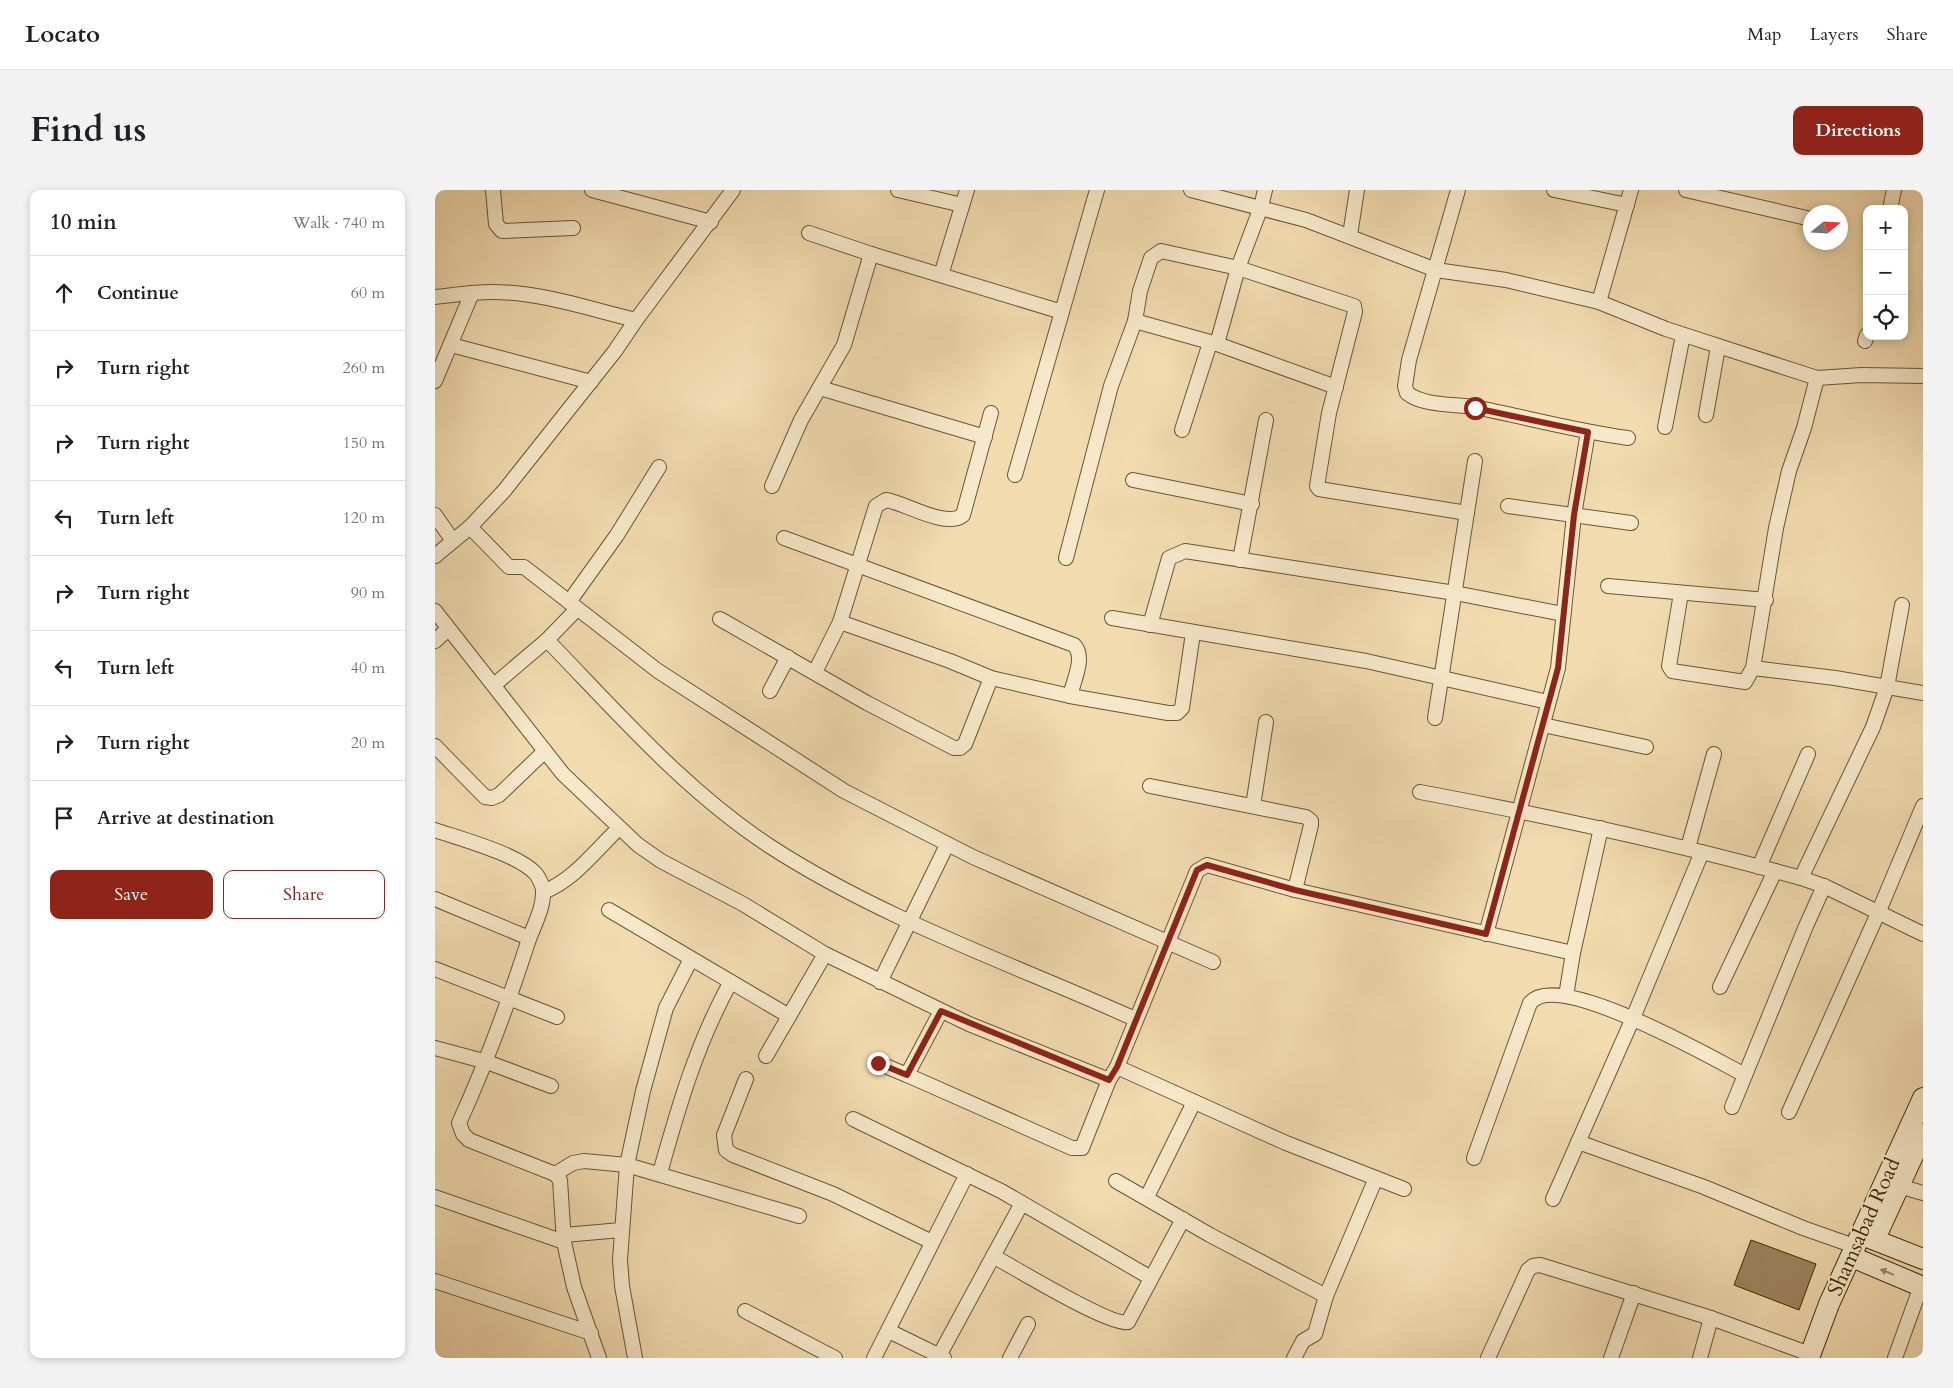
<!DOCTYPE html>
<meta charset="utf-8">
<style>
:root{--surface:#fff;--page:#f2f2f2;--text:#202124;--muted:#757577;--line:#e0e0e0;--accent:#8f2418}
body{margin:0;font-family:Cardo,serif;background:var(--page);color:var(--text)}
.controls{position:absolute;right:15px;top:15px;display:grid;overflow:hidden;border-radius:10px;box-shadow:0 2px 8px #0003}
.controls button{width:45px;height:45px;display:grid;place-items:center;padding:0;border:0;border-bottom:1px solid var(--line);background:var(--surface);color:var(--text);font:25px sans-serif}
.compass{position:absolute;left:1368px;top:15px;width:45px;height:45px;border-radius:50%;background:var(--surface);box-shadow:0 2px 8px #0003;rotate:72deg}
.stop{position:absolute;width:15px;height:15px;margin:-11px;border:4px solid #8f2418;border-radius:50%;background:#fff}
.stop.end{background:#8f2418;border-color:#fff;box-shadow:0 1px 5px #0008}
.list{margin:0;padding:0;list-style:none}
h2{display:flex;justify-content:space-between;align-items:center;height:65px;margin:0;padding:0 20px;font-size:21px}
h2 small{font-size:16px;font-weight:400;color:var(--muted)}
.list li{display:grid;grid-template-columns:32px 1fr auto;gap:15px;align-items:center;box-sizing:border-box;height:75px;padding:0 20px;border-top:1px solid var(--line)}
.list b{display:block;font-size:19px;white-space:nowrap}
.list em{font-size:16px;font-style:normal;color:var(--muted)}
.actions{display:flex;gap:10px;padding:15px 20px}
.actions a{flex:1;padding:11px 0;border:1px solid var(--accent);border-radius:10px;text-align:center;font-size:18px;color:var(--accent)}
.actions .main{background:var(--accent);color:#fff}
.icon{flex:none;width:28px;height:28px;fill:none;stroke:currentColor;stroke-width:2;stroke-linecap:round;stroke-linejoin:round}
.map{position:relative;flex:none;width:1488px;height:1168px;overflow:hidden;border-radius:10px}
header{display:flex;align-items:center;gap:30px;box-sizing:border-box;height:70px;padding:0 25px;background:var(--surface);border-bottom:1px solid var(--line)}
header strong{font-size:24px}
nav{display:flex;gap:28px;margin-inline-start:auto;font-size:18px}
.intro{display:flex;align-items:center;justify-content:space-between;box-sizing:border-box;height:120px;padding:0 30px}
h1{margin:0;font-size:35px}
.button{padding:12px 22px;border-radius:10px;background:var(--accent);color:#fff;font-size:18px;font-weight:700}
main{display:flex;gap:30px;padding:0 30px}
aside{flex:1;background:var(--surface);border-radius:10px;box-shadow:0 2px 8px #0003}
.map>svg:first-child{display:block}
</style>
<header>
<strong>Locato</strong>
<nav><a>Map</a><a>Layers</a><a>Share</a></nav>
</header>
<div class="intro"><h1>Find us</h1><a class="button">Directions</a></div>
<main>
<aside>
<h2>10 min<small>Walk · 740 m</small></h2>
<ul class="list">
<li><svg class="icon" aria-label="ahead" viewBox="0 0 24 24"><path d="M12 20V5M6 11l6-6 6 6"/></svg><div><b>Continue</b></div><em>60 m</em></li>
<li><svg class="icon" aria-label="right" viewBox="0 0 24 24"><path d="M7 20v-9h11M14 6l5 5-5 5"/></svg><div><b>Turn right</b></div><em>260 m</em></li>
<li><svg class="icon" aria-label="right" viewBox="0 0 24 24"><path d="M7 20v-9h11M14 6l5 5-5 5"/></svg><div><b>Turn right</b></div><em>150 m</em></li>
<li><svg class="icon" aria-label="left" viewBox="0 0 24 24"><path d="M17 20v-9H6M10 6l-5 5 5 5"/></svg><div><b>Turn left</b></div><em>120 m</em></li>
<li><svg class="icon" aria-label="right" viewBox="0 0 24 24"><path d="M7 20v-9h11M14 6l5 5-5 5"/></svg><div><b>Turn right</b></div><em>90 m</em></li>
<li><svg class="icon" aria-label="left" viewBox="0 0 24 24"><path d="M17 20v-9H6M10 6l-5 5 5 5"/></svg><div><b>Turn left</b></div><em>40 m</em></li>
<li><svg class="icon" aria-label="right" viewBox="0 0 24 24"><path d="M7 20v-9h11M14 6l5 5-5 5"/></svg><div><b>Turn right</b></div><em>20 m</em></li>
<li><svg class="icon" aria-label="arrive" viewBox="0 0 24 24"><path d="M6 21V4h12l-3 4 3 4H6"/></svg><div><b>Arrive at destination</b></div></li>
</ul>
<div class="actions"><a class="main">Save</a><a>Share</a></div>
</aside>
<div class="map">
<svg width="1488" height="1168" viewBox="0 0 1488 1168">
<rect width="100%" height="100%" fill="#f1dbaf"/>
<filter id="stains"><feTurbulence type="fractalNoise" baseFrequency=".004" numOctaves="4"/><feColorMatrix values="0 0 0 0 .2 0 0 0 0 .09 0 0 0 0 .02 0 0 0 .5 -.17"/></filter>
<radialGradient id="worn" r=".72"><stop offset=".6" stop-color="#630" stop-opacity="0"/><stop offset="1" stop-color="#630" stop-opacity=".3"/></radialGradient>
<polygon fill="#9d855e" stroke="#412806" points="1316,1050 1381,1074 1364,1120 1299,1095"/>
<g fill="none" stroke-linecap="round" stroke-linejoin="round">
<g stroke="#6d5530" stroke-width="16">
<g id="street">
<polyline points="58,0 61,34 67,41 138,38"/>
<polyline points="157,0 276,32"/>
<polyline points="463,0 527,15"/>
<polyline points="756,0 871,30 1001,80 1071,90 1164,112 1231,139 1382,188 1427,185 1488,186"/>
<path d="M1023,0L974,170L970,196L972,203C988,216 1019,214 1039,217C1090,227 1141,241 1193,248"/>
<polyline points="1119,0 1192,15"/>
<polyline points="1251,0 1376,29"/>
<polyline points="1455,19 1459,0"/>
<polyline points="374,43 436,64 627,122"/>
<polyline points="915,45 922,0"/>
<polyline points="506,85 532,0"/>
<path d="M0,107C19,105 38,102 57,102C106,102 154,119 201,130L298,0"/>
<polyline points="1164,112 1196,0"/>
<polyline points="700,131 782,154 901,197"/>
<polyline points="1430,151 1432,145"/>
<polyline points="782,154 803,78 826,17 830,0"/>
<polyline points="16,155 156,192"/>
<polyline points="0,191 37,103"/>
<polyline points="385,198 550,247"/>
<polyline points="1271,225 1283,157"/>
<polyline points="1230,237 1248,145"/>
<polyline points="747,240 775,153"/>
<polyline points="580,285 662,0"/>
<polyline points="698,290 817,314"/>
<polyline points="337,296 366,230 409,155 436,64"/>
<polyline points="1073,316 1196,333"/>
<polyline points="0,325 18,351"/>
<polyline points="35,337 74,377 89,377 223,481 409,601 538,667 778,772"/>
<path d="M349,348L639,455C651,467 638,492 635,506"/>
<polyline points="0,366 35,337 69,301 180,161 201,130"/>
<polyline points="631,368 676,196 700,131 705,101 716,68 726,61 803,78 919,116 920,122 894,223 882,296 884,299 1032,323"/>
<polyline points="805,370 831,230"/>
<polyline points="1173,396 1331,410"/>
<polyline points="1246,403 1234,476 1237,481 1310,492 1318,478 1341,338 1354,281 1369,238 1382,188"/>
<polyline points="134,412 182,345 224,277"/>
<polyline points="0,421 128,584 203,655 226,671 308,714 390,764 534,834 674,890 682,877 851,953 969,999"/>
<polyline points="677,428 931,471 1113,512"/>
<polyline points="285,429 432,513 519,558 525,558 530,554 556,488"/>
<polyline points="405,432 515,471 556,488 635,506 733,523 742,523 747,518 758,443"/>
<polyline points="715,435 734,368 750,361 1020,403 1128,424"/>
<path d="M112,450C182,522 250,601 336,657C449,730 578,774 700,829"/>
<polyline points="0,451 13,439"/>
<polyline points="1318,478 1400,488 1488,503"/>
<path d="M380,482L405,432L441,316L451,310C471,313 511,339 528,325L556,223"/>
<polyline points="59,495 112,450 142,419"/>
<polyline points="335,501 353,467"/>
<polyline points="1000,528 1040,271"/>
<polyline points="1108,535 1211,557"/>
<polyline points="0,556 50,607 57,608 64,605 110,561"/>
<polyline points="715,596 871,627 876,631 876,635 860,700"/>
<path d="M985,602C1113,626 1240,653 1366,688L1389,696L1488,744"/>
<polyline points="818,616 831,532"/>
<path d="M0,640C26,649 83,664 101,684C104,688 108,696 108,701C109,718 98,737 93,752C73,814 51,874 24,933L28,944L34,950L120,984L125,990L129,1052L139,1097L164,1168"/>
<polyline points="1253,658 1279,564"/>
<polyline points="1324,677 1373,564"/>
<polyline points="1366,688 1438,537 1452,497 1467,415"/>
<path d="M108,702C138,691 161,660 184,638"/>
<polyline points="0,709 94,748"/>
<polyline points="174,720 354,826"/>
<polyline points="1051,744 1123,478 1139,325 1153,242"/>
<polyline points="0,779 122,827"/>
<polyline points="445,792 512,655"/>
<polyline points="1285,797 1340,681"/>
<polyline points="1131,806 1138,763 1166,638"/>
<polyline points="506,821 472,885 637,958 647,958 674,890"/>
<polyline points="0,858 52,872 116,896"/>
<polyline points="331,866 390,764"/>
<polyline points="443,873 472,885"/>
<polyline points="682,877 762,681 772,675 860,700 1138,763"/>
<polyline points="311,889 289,945 291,960 298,965 398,1004 497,1052"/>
<polyline points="1297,917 1371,736 1389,696"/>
<polyline points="1354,922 1444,721 1488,616"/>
<polyline points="418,929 566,1001 716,1088"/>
<polyline points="1143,952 1269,997 1368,1038 1422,1057"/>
<path d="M1039,968L1095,813C1123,779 1277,868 1310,885"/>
<path d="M225,983C244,915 261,856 295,793"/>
<polyline points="120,984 138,973 149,971 192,975 364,1026"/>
<polyline points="681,991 775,1045 891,1106 941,988"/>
<polyline points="1464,996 1488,1003"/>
<polyline points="0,1007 129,1052"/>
<polyline points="712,1007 759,912"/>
<polyline points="1118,1009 1198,828 1267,662"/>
<polyline points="129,1045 186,1040"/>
<path d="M558,1066C578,1077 677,1137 693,1132L748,1029"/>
<polyline points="0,1091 156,1143"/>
<polyline points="310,1121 400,1168"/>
<polyline points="454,1141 509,1168"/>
<polyline points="504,1166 587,1013"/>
<polyline points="200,1168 187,1096 185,1070 192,975 208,901 231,818 256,769"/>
<polyline points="439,1168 532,984"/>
<polyline points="575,1168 593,1134"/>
<polyline points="859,1168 868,1151 880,1144 891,1106"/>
<polyline points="1053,1168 1093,1080 1098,1076 1105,1075 1276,1128 1375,1164"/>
<polyline points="1176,1168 1199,1103"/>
<polyline points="1265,1168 1276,1128"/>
<polyline points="1460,1168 1486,1096"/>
</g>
</g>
<g stroke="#412806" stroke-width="22">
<g id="secondary">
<polyline points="1443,1042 1488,944"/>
<polyline points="1427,1045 1488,1069"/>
<polyline points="1417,1067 1488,1097"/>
<polyline points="1374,1168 1394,1114 1488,908"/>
</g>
</g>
<use href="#street" stroke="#f6e8cb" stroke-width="14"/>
<use href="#secondary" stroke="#f6e8cb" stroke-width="20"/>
</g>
<defs><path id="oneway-solid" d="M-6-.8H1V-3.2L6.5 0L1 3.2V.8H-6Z" transform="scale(1.25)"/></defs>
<use fill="#9c8868" href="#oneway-solid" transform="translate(1452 1082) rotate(-158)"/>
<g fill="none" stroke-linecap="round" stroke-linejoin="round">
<polyline stroke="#8f2418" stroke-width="6" points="443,873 472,885 506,821 674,890 682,877 762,680 772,675 860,700 1051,744 1123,478 1139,325 1153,242 1040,218"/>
</g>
<g text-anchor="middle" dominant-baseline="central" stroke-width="4" stroke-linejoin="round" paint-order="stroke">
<g font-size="21" fill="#412806" stroke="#f6e8cb">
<text transform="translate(1429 1037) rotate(-66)">Shamsabad Road</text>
</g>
</g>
<rect width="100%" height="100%" filter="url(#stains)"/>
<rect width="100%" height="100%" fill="url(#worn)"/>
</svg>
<div class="controls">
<button>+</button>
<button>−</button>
<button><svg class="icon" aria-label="locate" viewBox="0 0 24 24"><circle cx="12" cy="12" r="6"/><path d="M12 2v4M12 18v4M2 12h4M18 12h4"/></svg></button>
</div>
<svg class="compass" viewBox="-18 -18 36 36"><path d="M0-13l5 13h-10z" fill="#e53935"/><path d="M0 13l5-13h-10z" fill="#757577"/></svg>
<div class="stop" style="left:1040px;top:218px"></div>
<div class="stop end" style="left:443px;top:873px"></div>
</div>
</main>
